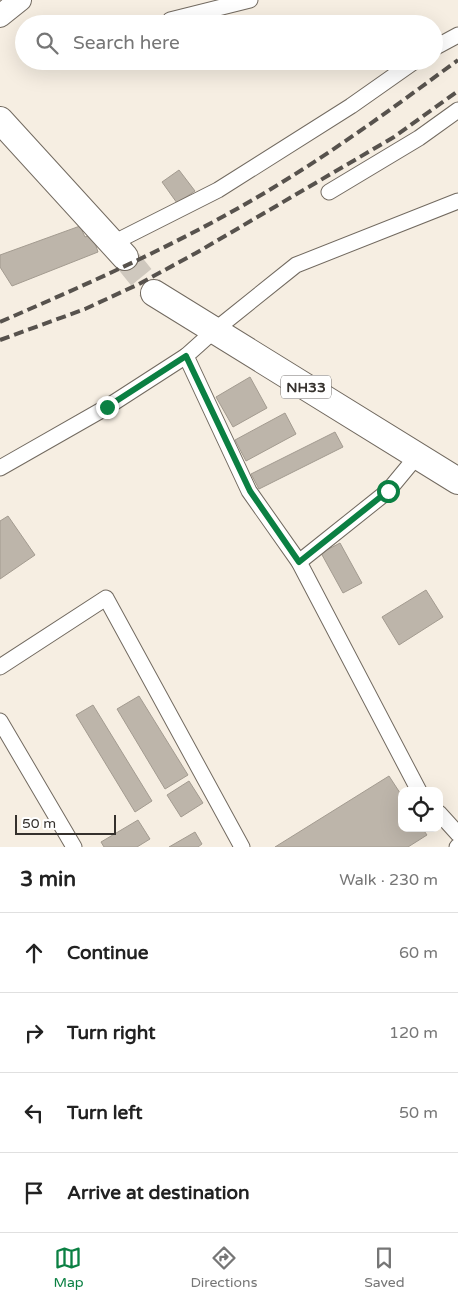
<!DOCTYPE html>
<meta charset="utf-8">
<style>
:root{--surface:#fff;--page:#f6f6f6;--text:#222;--muted:#767676;--line:#e0e0e0;--accent:#0b8043}
body{margin:0;font-family:"Varela Round",sans-serif;background:var(--page);color:var(--text)}
.controls{position:absolute;right:15px;bottom:15px;display:grid;overflow:hidden;border-radius:10px;box-shadow:0 5px 20px #0002}
.controls button{width:45px;height:45px;display:grid;place-items:center;padding:0;border:0;border-bottom:1px solid var(--line);background:var(--surface);color:var(--text);font:25px sans-serif}
.scale{position:absolute;left:15px;bottom:12px;width:101px;box-sizing:border-box;padding-left:5px;border:2px solid #35312d;border-top:0;font-size:14px;line-height:18px;white-space:nowrap;color:#35312d;-webkit-text-stroke:4px #fff;paint-order:stroke}
.stop{position:absolute;width:15px;height:15px;margin:-11px;border:4px solid #0b8043;border-radius:50%;background:#fff}
.stop.end{background:#0b8043;border-color:#fff;box-shadow:0 1px 5px #0008}
.list{margin:0;padding:0;list-style:none}
h2{display:flex;justify-content:space-between;align-items:center;height:65px;margin:0;padding:0 20px;font-size:21px}
h2 small{font-size:16px;font-weight:400;color:var(--muted)}
.list li{display:grid;grid-template-columns:32px 1fr auto;gap:15px;align-items:center;box-sizing:border-box;height:80px;padding:0 20px;border-top:1px solid var(--line)}
.list b{display:block;font-size:19px;white-space:nowrap}
.list em{font-size:16px;font-style:normal;color:var(--muted)}
.icon{flex:none;width:28px;height:28px;fill:none;stroke:currentColor;stroke-width:2;stroke-linecap:round;stroke-linejoin:round}
.map{position:relative;flex:none;width:458px;height:847px;overflow:hidden}
.search{position:absolute;background:var(--surface);box-shadow:0 5px 20px #0002;left:15px;right:15px;top:15px;height:55px;display:flex;align-items:center;gap:12px;box-sizing:border-box;padding:0 18px;border-radius:28px;color:var(--muted);font-size:19px}
.sheet{height:385px;background:var(--surface)}
nav{display:flex;justify-content:space-around;align-items:center;box-sizing:border-box;height:70px;border-top:1px solid var(--line);background:var(--surface);font-size:14px;color:var(--muted)}
nav a{display:grid;justify-items:center;gap:2px}
nav .on{color:var(--accent)}
.map>svg:first-child{display:block}
</style>
<div class="map">
<svg width="458" height="847" viewBox="0 0 458 847">
<rect width="100%" height="100%" fill="#f6eee2"/>
<g fill="#bdb5aa" stroke="#a39b90">
<polygon points="179,170 195,191 177,203 162,182"/>
<polygon points="80,226 85,237 92,234 98,252 12,286 0,267 0,255"/>
<polygon points="250,377 267,408 233,427 216,397"/>
<polygon points="285,413 296,434 246,461 235,440"/>
<polygon points="335,432 343,447 259,489 251,474"/>
<polygon points="8,516 35,555 0,579 0,521"/>
<polygon points="340,543 362,583 343,593 321,553"/>
<polygon points="426,590 443,617 399,645 382,617"/>
<polygon points="139,696 188,775 165,789 117,709"/>
<polygon points="93,705 152,801 135,812 76,715"/>
<polygon points="389,776 402,796 402,828 422,828 427,835 408,847 275,847"/>
<polygon points="189,781 203,803 181,817 167,795"/>
<polygon points="138,820 150,839 137,847 104,847 101,842"/>
<polygon points="195,832 202,844 198,847 169,847"/>
</g>
<g fill="none" stroke-linecap="round" stroke-linejoin="round">
<polyline stroke="#cfc8be" stroke-width="26" stroke-dasharray="26 13" stroke-linecap="butt" points="125,257 154,293"/>
<g stroke="#726a60" stroke-width="17">
<g id="street">
<polyline points="170,20 250,0"/>
<polyline points="434,48 458,35"/>
<polyline points="329,192 419,138 458,110"/>
<polyline points="113,243 218,190 351,106 415,61"/>
<polyline points="0,468 107,407 186,356"/>
<polyline points="299,562 388,491 417,456"/>
<polyline points="0,667 106,598 242,847"/>
<polyline points="0,721 74,847"/>
<polyline points="419,791 299,562 249,491 186,356 215,330 296,265 458,201"/>
<polyline points="439,813 458,834"/>
<polyline points="457,847 458,846"/>
</g>
</g>
<g stroke="#726a60" stroke-width="24">
<polyline id="primary" points="0,16 20,0"/>
</g>
<g stroke="#726a60" stroke-width="28">
<g id="highway">
<polyline points="0,120 125,257"/>
<polyline points="154,293 458,481"/>
</g>
</g>
<use href="#street" stroke="#fff" stroke-width="15"/>
<use href="#primary" stroke="#fff" stroke-width="22"/>
<use href="#highway" stroke="#fff" stroke-width="26"/>
<g stroke="#57524d" stroke-width="4" stroke-dasharray="10 5" stroke-linecap="butt">
<path d="M0,322C92,282 185,241 271,189C336,150 397,105 458,60"/>
<polyline points="0,340 85,309 139,284 196,253 394,137 458,91"/>
</g>
</g>
<g fill="none" stroke-linecap="round" stroke-linejoin="round">
<polyline stroke="#0b8043" stroke-width="6" points="107,407 186,356 250,491 299,562 388,491"/>
</g>
<g text-anchor="middle" dominant-baseline="central" stroke-width="4.5" stroke-linejoin="round" paint-order="stroke">
<rect fill="#fff" stroke="#726f6c" stroke-width="1" x="281" y="375.5" width="50" height="23" rx="4"/>
<g font-size="14" font-weight="bold" fill="#35312d">
<text x="306" y="387">NH33</text>
</g>
</g>
</svg>
<div class="controls">
<button><svg class="icon" aria-label="locate" viewBox="0 0 24 24"><circle cx="12" cy="12" r="6"/><path d="M12 2v4M12 18v4M2 12h4M18 12h4"/></svg></button>
</div>
<div class="scale">50 m</div>
<div class="stop" style="left:388px;top:491px"></div>
<div class="stop end" style="left:107px;top:407px"></div>
<div class="search"><svg class="icon" aria-label="search" viewBox="0 0 24 24"><circle cx="10" cy="10" r="6"/><path d="M15 15l6 6"/></svg>Search here</div>
</div>
<section class="sheet">
<h2>3 min<small>Walk · 230 m</small></h2>
<ul class="list">
<li><svg class="icon" aria-label="ahead" viewBox="0 0 24 24"><path d="M12 20V5M6 11l6-6 6 6"/></svg><div><b>Continue</b></div><em>60 m</em></li>
<li><svg class="icon" aria-label="right" viewBox="0 0 24 24"><path d="M7 20v-9h11M14 6l5 5-5 5"/></svg><div><b>Turn right</b></div><em>120 m</em></li>
<li><svg class="icon" aria-label="left" viewBox="0 0 24 24"><path d="M17 20v-9H6M10 6l-5 5 5 5"/></svg><div><b>Turn left</b></div><em>50 m</em></li>
<li><svg class="icon" aria-label="arrive" viewBox="0 0 24 24"><path d="M6 21V4h12l-3 4 3 4H6"/></svg><div><b>Arrive at destination</b></div></li>
</ul>
</section>
<nav>
<a class="on"><svg class="icon" aria-label="map" viewBox="0 0 24 24"><path d="M3 6l6-2 6 2 6-2v14l-6 2-6-2-6 2zM9 4v14M15 6v14"/></svg>Map</a>
<a><svg class="icon" aria-label="directions" viewBox="0 0 24 24"><path d="M12 3l9 9-9 9-9-9zM9 14v-3h6M13 9l2 2-2 2"/></svg>Directions</a>
<a><svg class="icon" aria-label="saved" viewBox="0 0 24 24"><path d="M7 4h10v16l-5-4-5 4z"/></svg>Saved</a>
</nav>
